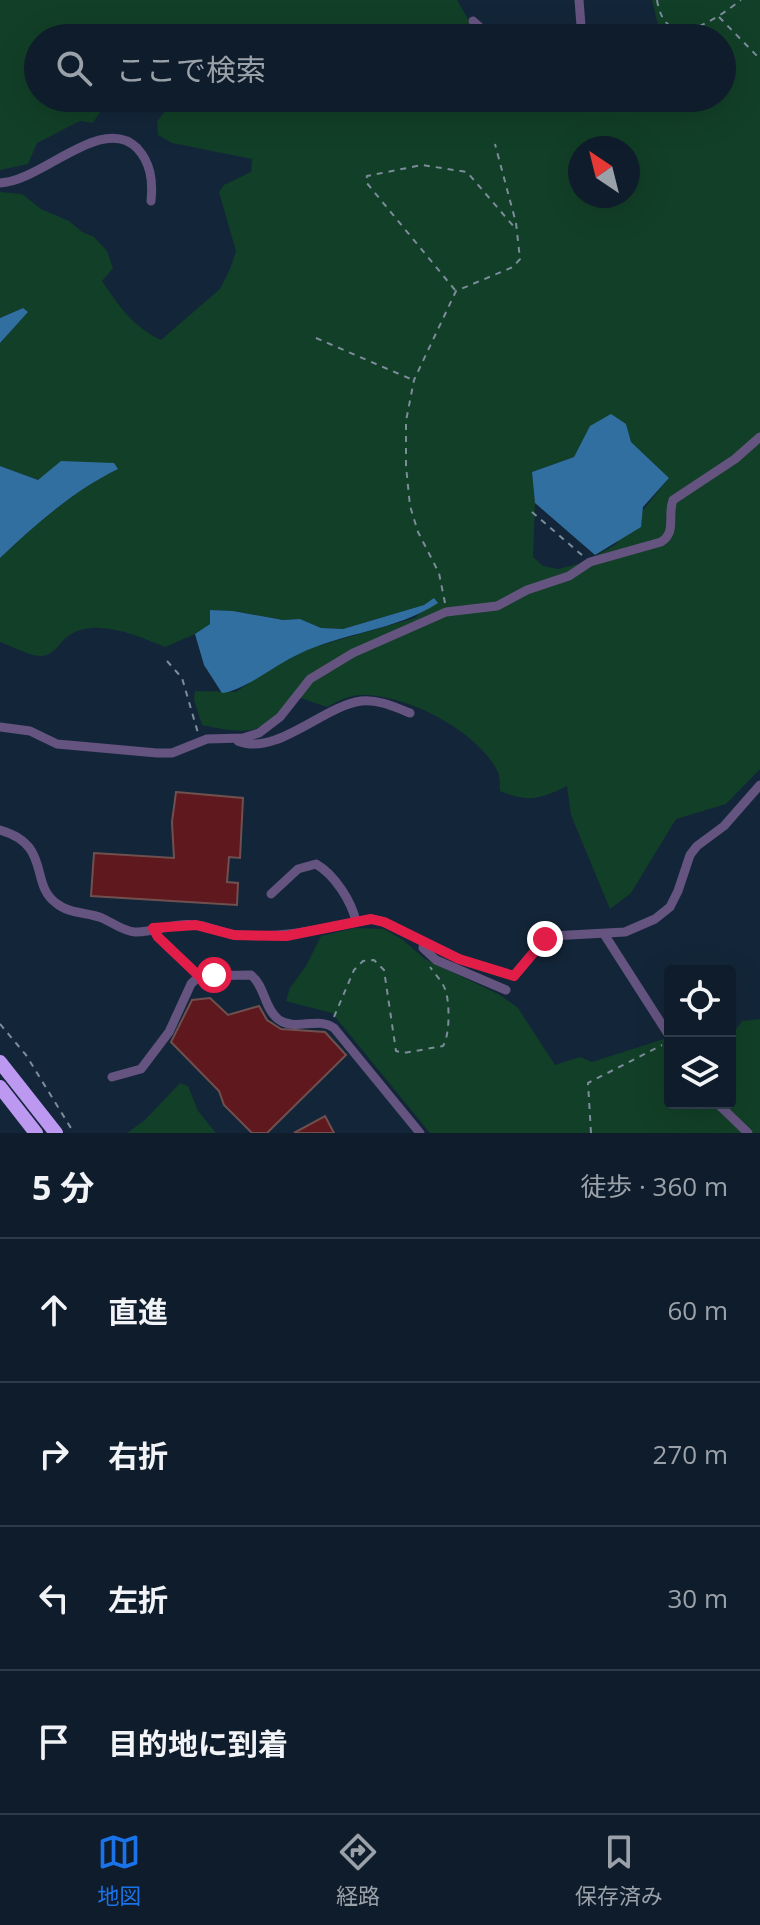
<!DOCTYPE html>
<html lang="ja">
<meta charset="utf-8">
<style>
:root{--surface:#0e1c2b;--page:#1c2937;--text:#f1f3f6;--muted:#9ba1a9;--line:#2e3a47;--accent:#1a73e8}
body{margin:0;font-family:"Open Sans","Noto Sans JP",sans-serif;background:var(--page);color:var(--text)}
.controls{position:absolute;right:24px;bottom:24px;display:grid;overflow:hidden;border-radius:8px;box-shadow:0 8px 32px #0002}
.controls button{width:72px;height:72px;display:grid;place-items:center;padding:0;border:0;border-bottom:2px solid var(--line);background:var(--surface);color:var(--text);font:40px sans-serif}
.compass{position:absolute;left:568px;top:136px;width:72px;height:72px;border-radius:50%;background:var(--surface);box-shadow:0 8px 32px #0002;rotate:325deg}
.stop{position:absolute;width:24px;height:24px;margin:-18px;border:6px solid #e11d48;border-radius:50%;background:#fff}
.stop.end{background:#e11d48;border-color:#fff;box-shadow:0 2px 8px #0008}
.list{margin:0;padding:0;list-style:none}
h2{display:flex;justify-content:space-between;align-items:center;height:104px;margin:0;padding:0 32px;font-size:34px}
h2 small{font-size:26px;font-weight:400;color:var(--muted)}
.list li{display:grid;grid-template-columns:52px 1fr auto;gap:24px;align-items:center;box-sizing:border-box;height:144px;padding:0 32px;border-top:2px solid var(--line)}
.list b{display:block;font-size:30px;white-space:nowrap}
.list em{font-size:26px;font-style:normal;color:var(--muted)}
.icon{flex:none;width:44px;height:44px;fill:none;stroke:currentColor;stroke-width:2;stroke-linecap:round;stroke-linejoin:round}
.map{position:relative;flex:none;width:760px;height:1133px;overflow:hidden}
.search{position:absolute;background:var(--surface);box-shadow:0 8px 32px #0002;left:24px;right:24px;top:24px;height:88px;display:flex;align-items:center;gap:20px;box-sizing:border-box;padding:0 28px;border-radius:44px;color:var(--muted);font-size:30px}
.sheet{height:680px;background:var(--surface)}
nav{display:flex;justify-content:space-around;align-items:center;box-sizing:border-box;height:112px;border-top:2px solid var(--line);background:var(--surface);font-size:22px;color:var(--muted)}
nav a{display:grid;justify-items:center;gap:4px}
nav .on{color:var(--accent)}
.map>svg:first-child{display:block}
</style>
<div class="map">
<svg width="760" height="1133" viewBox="0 0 760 1133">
<rect width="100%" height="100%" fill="#132639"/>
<g fill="#123f27" fill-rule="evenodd">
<polygon points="0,0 457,0 468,19 488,38 38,38 38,98 109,98 93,123 80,121 37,143 28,164 0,170"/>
<path d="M652,0H760V769L726,804L676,819L631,893L610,909L571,815L567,786C540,799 529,803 500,791C500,785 500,777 498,772C478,731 406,694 362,695C350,695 338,701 327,707L298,697C261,733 253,736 202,725L194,700L195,691L236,692L271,668L311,648L415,618L434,599L424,605L343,629L321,628L300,619L283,620L233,611L211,610L210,624L195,634L165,647C138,636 93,616 67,637C59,643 54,655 42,656C31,657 12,646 0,642V558C36,524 73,491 117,469L38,480L0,466V343L28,312L22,308L0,318V192L22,194L41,209L69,221L82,232L94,237L107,251L113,268L102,281C119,306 133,327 161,340L220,289L230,269L236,251L219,192L224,185L251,172L252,159L172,143L158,135L157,121L176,98H722V38H657L660,33ZM580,148H628V196H580ZM590,427L631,442L669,478L615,545L582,563L558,569L543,566L533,557L535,503L532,472L574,457Z"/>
<polygon points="355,928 384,929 403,940 425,959 500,995 518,1008 555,1065 580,1057 592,1062 664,1039 670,1043 670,1103 730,1103 730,1037 742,1021 760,1019 760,1133 430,1133 332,1013 286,1001 290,988 306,966 321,936"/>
<polygon points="180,1083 188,1086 198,1111 216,1133 127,1133 145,1120"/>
</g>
<g fill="#326fa1">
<polygon points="23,308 28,312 0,343 0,318"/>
<polygon points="611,414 626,424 631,442 669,478 643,507 641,527 595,555 535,503 532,472 574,457 590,426"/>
<path d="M61,461L114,463L118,469C73,491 36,524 0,558V466L38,480Z"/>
<path d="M434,598L438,603C395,631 344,632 299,654C276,664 244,691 222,693L204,665L195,634L210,624V610L233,611L283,620L300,619L321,628L343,629L424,605Z"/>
</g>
<g fill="#5e181e" stroke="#70504f" stroke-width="2">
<polygon points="176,792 243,798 240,858 229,857 227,882 238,883 237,905 91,896 94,853 174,858 172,822"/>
<polygon points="210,998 228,1015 259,1006 267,1020 281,1029 325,1032 346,1055 267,1133 252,1133 224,1105 219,1091 171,1042 192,1000"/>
<polygon points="325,1116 334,1133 294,1133"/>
</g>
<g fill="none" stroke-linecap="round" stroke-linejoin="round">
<g stroke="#7c8c9b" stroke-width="2" stroke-dasharray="6 6" stroke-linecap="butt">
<path d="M657,0C666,55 715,20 741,0"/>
<polyline points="719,17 760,59"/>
<polyline points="455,290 366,182 367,176 422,165 467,172 515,228"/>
<polyline points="316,338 413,380"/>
<polyline points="532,512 583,556"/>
<polyline points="445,603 439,573 418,532 410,506 406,466 406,421 414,380 456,291 513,267 520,259 516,223 495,144"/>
<polyline points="167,661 182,678 198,733"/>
<path d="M334,1017L354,970L363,961L374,960L384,970L396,1051L404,1053L443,1046C450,1035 450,1002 445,989C442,981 435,974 430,967"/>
<polyline points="0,1024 26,1055 74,1133"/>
<polyline points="591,1133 588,1083 662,1045"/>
</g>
<g stroke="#655480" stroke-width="9">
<polyline points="579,0 582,38"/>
<polyline points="473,21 492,38"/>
<path d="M0,183C41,182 102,113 137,148C151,163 153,181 151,201"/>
<path d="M0,727L30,731L57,744L157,753H172L207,739L243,738L259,733L280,717L310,679L353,653L446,612L497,606L527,590L569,576L590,562L661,542C677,532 667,516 673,500L735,459L760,437"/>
<path d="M238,741C276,757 323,706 361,701C378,699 395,707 410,713"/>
<path d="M0,830C52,845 29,883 56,903C69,914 87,912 102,918C111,922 125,932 135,932C154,933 174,922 196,925C210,926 223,934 237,935C283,939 326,928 371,919L384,922L459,959L514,976L545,939L551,936L625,932L655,919L670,907L678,891L690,855L697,846L724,826L760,785"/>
<path d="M271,894L298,869L316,864C335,875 352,902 356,922"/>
<polyline points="153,928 158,937 199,976"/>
<polyline points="604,934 670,1037"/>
<polyline points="424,942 423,948 436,960 506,990"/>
<path d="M112,1077L141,1069L169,1032L191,984L199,976L251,975C265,986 264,1008 278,1019C294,1032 318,1016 334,1028L420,1133"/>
<polyline points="717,1103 748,1133"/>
</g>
<g stroke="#bc98f1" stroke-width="14">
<polyline points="0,1062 56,1133"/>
<polyline points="0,1087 36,1133"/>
</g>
</g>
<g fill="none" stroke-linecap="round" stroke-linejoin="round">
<polyline stroke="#e11d48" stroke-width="10" points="214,975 199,976 158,937 153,928 196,925 234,935 286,936 371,919 384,922 459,959 514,976 545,939"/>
</g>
</svg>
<div class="controls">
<button><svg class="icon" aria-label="locate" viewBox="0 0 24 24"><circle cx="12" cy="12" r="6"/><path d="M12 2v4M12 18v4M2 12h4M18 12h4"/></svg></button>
<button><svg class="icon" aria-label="layers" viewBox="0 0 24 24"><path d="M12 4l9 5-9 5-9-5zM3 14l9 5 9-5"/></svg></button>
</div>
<svg class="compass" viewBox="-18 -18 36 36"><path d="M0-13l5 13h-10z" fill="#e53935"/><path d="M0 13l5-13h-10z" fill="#9ba1a9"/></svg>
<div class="stop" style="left:214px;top:975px"></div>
<div class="stop end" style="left:545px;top:939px"></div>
<div class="search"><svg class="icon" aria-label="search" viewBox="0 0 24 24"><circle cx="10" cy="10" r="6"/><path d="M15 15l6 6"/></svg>ここで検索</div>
</div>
<section class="sheet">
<h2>5 分<small>徒歩 · 360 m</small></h2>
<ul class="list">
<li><svg class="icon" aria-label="ahead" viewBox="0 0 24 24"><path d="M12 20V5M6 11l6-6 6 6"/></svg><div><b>直進</b></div><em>60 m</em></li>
<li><svg class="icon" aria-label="right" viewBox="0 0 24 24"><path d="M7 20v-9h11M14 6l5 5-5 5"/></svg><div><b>右折</b></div><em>270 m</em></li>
<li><svg class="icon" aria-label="left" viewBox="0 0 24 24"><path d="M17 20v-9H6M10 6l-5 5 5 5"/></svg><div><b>左折</b></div><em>30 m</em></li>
<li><svg class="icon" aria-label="arrive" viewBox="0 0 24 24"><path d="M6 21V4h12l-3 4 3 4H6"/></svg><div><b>目的地に到着</b></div></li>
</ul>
</section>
<nav>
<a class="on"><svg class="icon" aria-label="map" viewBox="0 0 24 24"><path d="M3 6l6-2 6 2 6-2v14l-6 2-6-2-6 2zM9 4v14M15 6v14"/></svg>地図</a>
<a><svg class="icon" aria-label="directions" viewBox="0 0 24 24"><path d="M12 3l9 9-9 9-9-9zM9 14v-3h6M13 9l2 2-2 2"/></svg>経路</a>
<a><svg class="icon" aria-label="saved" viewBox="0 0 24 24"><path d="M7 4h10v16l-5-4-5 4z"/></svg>保存済み</a>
</nav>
